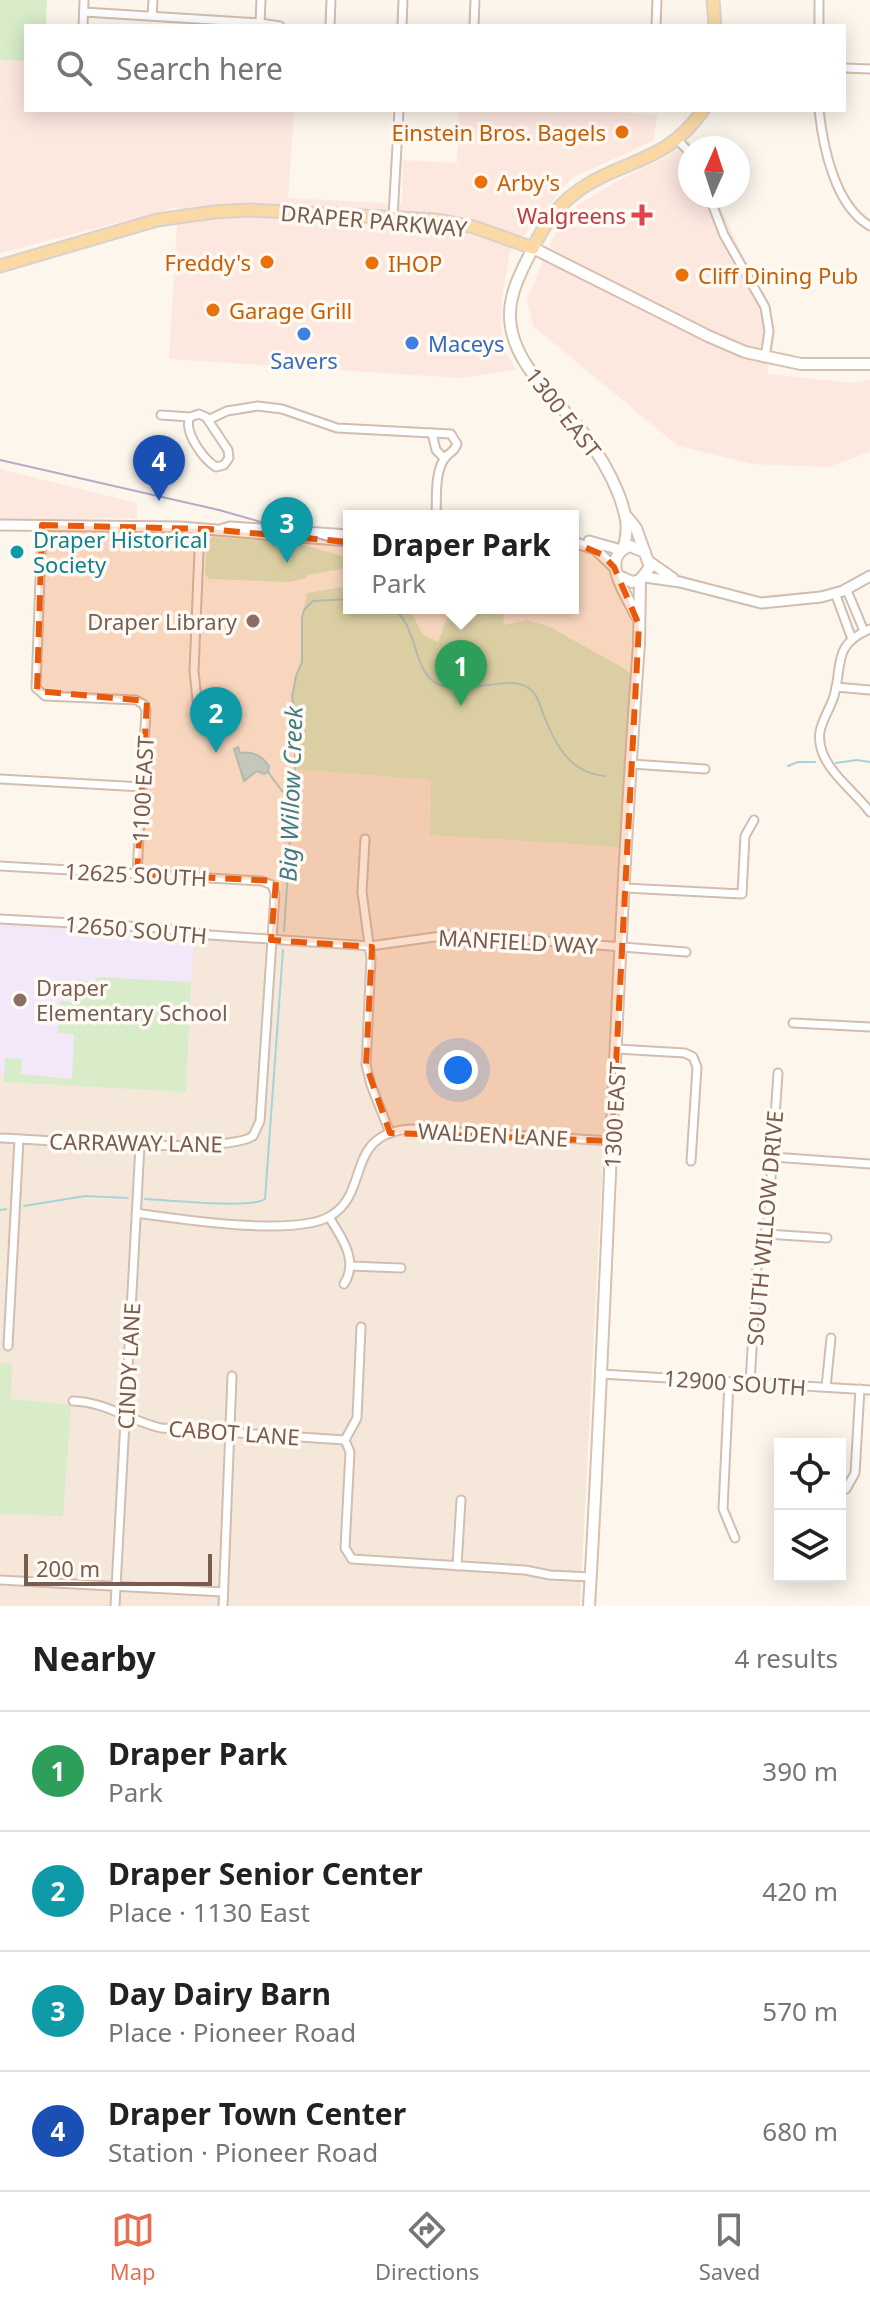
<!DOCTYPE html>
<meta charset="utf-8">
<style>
:root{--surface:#fff;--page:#f6f6f6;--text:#222;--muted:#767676;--line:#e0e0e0;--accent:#e76f51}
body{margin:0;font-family:"Noto Sans",sans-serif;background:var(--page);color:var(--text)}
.controls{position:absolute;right:24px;bottom:24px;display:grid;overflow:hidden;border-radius:0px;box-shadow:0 4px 20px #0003}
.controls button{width:72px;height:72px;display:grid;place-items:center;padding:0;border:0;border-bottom:2px solid var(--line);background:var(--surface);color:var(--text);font:40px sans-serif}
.compass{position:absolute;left:678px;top:136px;width:72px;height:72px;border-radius:50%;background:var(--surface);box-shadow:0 4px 20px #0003;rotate:3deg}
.scale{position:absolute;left:24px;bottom:20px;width:188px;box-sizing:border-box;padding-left:8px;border:4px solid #7a5c4d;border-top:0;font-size:22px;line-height:28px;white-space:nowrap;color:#7a5c4d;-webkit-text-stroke:6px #fffaf3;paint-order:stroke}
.you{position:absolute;left:458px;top:1070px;width:28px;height:28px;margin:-20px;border:6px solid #fff;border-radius:50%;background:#1a73e8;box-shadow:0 0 0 12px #1a73e833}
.badge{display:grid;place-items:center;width:52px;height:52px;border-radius:50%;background:var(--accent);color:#fff;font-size:26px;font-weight:700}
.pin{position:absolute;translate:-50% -66px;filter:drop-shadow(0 2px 4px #0008)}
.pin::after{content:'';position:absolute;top:42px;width:28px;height:24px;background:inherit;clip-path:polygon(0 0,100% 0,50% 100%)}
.popup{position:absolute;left:343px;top:510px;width:236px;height:104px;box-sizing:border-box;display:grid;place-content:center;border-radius:0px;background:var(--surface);filter:drop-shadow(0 2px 6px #0005);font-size:26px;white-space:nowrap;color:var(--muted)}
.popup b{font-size:30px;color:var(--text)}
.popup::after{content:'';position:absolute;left:50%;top:100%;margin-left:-16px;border:16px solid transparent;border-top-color:var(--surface)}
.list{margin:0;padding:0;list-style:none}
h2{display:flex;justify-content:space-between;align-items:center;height:104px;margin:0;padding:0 32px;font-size:34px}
h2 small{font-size:26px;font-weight:400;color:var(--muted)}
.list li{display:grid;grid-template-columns:52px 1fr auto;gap:24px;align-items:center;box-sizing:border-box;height:120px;padding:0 32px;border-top:2px solid var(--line)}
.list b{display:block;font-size:30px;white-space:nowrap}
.list p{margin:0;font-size:26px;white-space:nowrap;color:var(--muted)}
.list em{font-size:26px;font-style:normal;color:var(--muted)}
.icon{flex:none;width:44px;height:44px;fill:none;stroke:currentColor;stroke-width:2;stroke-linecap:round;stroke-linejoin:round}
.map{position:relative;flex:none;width:870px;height:1606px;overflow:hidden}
.search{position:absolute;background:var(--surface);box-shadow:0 4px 20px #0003;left:24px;right:24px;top:24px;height:88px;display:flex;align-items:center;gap:20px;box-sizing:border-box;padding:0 28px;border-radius:0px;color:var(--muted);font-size:30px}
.sheet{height:584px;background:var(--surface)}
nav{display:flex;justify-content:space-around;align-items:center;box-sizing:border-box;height:112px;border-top:2px solid var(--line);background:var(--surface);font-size:22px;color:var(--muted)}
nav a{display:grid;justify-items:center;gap:4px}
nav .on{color:var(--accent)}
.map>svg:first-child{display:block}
</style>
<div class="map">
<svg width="870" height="1606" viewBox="0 0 870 1606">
<rect width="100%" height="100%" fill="#fdf6ec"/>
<polygon fill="#f5e8da" points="294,769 431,780 430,835 619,847 580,1606 0,1606 0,915 167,924 201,931 263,936 269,928 278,929 285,832"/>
<g fill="#fde8e0">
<polygon points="0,60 26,61 26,110 294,110 288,198 402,204 403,160 457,163 459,110 589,110 658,115 653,141 572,178 510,252 502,298 501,327 506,352 516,370 460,378 169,359 178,207 0,253"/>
<polygon points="689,141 692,148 690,148 690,196 715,196 765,302 775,333 767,374 855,383 870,380 870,452 828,467 752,464 678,446 533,326 527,300 553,238 577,206 615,182 668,156"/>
<polygon points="0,469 137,503 137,518 0,520"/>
</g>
<polygon fill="#f3e8fa" points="0,925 194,937 186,1092 4,1082 5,1075 0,1075"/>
<g fill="#d8ecc9">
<polygon points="0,0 47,0 46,26 26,26 26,61 0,60"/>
<polygon points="213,537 297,543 349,558 349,568 307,575 307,578 288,582 209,579 205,574 207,541"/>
<polygon points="349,586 349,608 412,608 411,612 423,635 438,642 451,608 496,608 503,610 504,625 527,620 548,626 627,670 630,675 619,847 430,835 431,780 294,769 295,714 292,697 296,676 302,662 302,618 307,593"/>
<polygon points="97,977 191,982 186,1092 4,1082 5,1058 22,1059 21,1074 72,1079 74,1034 58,1033 60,1001 76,1002 77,979 96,982"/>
<polygon points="0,1363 12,1363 11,1399 71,1405 63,1516 0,1514"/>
</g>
<path fill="#bfe3e8" stroke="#a5d3da" stroke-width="2" d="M238,747L240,753C252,751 262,756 269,766L268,772L264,774L257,771L244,781L234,749Z"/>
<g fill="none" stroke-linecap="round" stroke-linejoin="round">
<g stroke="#a5d3da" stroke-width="2">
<path d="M391,608C417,622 412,665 433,681C461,702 513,667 534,693C539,699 541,709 544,716C556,746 570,773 605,776"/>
<polyline points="836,763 857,760 870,762"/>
<polyline points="788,766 798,762 815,762"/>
<polyline points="268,772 285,795 290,798"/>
<polyline points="284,931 295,765 295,714 292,697 296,676 302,662 302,618 304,610 313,601 349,599"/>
<path d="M145,1199C167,1200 252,1209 265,1199L283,950"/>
<polyline points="24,1206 85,1196 128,1198"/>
<polyline points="0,1210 6,1209"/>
</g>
<g stroke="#d1beb0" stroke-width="11">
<g id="minor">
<polyline points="819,0 819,26"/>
<polyline points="84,12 260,23 280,26"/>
<polyline points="152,16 153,0"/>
<polyline points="260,23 261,0"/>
<polyline points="83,26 84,0"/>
<polyline points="330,26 331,0"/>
<polyline points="402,26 403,0"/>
<polyline points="474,26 475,0"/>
<polyline points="656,26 657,0"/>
<polyline points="844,68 870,69"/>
<path d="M819,110C823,147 835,206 870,226"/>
<polyline points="677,139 690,153"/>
<polyline points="709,196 724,235 765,307 769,331 765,358"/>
<polyline points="393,217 399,110"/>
<path d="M161,415L190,417L199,414L206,417L228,450L229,458L224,465L216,467C203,459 183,431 190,417"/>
<path d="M208,420L227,411L258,406L282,409L337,428L451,434L457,444C454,453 450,451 445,458C434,472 437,500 436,516"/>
<polyline points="432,433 436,450 444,458"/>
<polyline points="42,525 36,688 45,696 136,700 143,704 146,710 137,874"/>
<polyline points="846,588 864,631"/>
<polyline points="835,593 852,639"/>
<path d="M870,629C832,645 843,665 834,696C827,718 813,729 823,754C832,776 856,793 870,812"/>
<polyline points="836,687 870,690"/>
<polyline points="198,709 194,671 200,528"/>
<polyline points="632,764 705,769"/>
<polyline points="0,779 142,787"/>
<polyline points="365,839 362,892 371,959 366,1065 371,1085 390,1133"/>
<path d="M0,866L262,881L272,885L275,894L260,1121L253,1136C228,1155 44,1140 2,1138"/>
<polyline points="625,888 742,894 745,836 754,820"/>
<polyline points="0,919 162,928 210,935 370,946 456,934 686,952"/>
<polyline points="793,1023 870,1027"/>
<polyline points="617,1049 685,1053 693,1057 697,1067 691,1161"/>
<polyline points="773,1157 870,1164"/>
<path d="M136,1213C179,1219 298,1238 332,1215C370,1191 345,1134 410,1129L612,1141"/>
<path d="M329,1217C342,1238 359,1261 344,1284"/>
<polyline points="766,1234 827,1238"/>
<polyline points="350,1266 401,1268"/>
<polyline points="8,1346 19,1139"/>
<polyline points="601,1374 870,1390"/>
<polyline points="729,1382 723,1509 735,1538"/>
<polyline points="750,1383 757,1267 768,1221 778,1073"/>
<polyline points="826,1387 831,1338"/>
<path d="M73,1401C106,1402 130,1421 161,1428L345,1440"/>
<polyline points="345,1440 350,1452 345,1548 352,1559 525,1570 550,1575 591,1577"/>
<polyline points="345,1440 357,1418 361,1327"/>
<polyline points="846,1489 855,1473 860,1389"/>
<polyline points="457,1566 461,1500"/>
<polyline points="0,1580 223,1592"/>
<polyline points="115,1606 140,1145"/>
<polyline points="223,1606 232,1376"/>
</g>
</g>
<g stroke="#d1beb0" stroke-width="13">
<g id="tertiary">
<polyline points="0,525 180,527 349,541"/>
<polyline points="223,529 230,527 349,535"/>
<polyline points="589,541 621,550"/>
<polyline points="573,542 595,549 614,567"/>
<polyline points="650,562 673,578"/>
<polyline points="645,577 680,582 761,603 821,597 843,591 870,576"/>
</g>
</g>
<g stroke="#d6c0b0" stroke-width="14">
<g id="secondary">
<path d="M623,549C630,528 626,515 619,495C610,472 597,451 582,431C554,397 508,360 510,312C511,289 523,268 533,248L708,336L745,352L801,364H870"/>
<polyline points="619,576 632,582 640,580 650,567 636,528 628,518"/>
<path d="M636,615C627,595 598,557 630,546L645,552"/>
<path d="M589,1606C608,1286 615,964 639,644L640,580"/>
</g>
</g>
<g stroke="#dad1cd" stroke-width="15">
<g id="primary">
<polyline points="713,0 715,26"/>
<path d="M0,266L157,220L214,212L249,210L437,220L474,227L533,248C543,227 555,208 574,194C619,159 666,165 703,110"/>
</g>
</g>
<use href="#minor" stroke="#fff" stroke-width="7"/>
<use href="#tertiary" stroke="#fff" stroke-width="9"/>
<use href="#secondary" stroke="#fff" stroke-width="10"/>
<use href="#primary" stroke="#fbd9a5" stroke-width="11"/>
<g stroke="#b9a8c9" stroke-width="2">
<polyline points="0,460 219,510 349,547"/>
<polyline points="525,608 535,612"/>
</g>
</g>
<path fill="#e8590c" fill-opacity="0.2" stroke="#e8590c" stroke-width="6" stroke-dasharray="16 10" stroke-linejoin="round" d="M42,525L208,529L348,542H573L601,554L614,567L639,625L612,1141L390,1133L366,1065L372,947L271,940L276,881L137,874L147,701L37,691Z"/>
<g fill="#e8710a" stroke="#fffaf3" stroke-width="3">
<circle cx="622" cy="132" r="8"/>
<circle cx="481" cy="182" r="8"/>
<circle cx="267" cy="262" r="8"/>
<circle cx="372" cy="263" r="8"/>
<circle cx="682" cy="275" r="8"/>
<circle cx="213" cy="310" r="8"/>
</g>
<path fill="#e0444e" stroke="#fffaf3" stroke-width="3" d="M638 203h8v8h8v8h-8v8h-8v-8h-8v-8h8z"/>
<g fill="#3f7fe0" stroke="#fffaf3" stroke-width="3">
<circle cx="304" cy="334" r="8"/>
<circle cx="412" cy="343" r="8"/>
</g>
<circle fill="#0f9aa8" stroke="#fffaf3" stroke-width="3" cx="17" cy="552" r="8"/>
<g fill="#8d6e63" stroke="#fffaf3" stroke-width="3">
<circle cx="253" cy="621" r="8"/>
<circle cx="20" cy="1000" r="8"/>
</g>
<g text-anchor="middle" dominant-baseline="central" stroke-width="7" stroke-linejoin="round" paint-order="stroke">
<g font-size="22" fill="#c56008" stroke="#fffaf3" text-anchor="start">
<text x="606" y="132" text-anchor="end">Einstein Bros. Bagels</text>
<text x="497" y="182">Arby's</text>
<text x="251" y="262" text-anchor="end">Freddy's</text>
<text x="388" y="263">IHOP</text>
<text x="698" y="275">Cliff Dining Pub</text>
<text x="229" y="310">Garage Grill</text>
</g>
<g font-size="22" fill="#be3a42" stroke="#fffaf3" text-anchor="end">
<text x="626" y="215">Walgreens</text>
</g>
<g font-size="22" fill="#7a5c4d" stroke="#fffaf3">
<text transform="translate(374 220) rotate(5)">DRAPER PARKWAY</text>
<text transform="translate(564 412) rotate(52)">1300 EAST</text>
<text transform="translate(142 789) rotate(-87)">1100 EAST</text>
<text transform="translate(136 874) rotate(3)">12625 SOUTH</text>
<text transform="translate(136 929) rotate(5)">12650 SOUTH</text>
<text transform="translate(518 941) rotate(3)">MANFIELD WAY</text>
<text transform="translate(614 1115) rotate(-87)">1300 EAST</text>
<text transform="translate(493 1134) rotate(3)">WALDEN LANE</text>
<text transform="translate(136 1142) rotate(1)">CARRAWAY LANE</text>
<text transform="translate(764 1228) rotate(-85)">SOUTH WILLOW DRIVE</text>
<text transform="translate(128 1366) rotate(-87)">CINDY LANE</text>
<text transform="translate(735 1382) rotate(4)">12900 SOUTH</text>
<text transform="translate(234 1432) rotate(4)">CABOT LANE</text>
</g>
<g font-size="22" fill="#366cbe" stroke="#fffaf3" text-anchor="start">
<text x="428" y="343">Maceys</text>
<text x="304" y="360" text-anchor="middle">Savers</text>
</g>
<g font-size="22" fill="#0d838f" stroke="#fffaf3" text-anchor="start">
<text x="33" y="539">Draper Historical<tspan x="33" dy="25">Society</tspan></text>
</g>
<g font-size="22" fill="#785e54" stroke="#fffaf3" text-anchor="end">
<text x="237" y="621">Draper Library</text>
<text x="36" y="987" text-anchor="start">Draper<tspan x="36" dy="25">Elementary School</tspan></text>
</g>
<g font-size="24" font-style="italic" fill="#437c86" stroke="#fffaf3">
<text transform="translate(290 794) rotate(-88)">Big Willow Creek</text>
</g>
</g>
</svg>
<div class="controls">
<button><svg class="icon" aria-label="locate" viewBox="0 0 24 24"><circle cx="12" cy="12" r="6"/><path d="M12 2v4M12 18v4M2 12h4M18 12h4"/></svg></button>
<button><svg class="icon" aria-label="layers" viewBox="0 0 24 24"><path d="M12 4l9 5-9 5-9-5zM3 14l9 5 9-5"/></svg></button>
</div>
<svg class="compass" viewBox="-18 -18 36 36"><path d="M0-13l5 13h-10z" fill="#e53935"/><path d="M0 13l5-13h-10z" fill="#767676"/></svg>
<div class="scale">200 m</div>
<div class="you"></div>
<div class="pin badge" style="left:461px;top:706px;background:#2e9e5b">1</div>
<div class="popup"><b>Draper Park</b>Park</div>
<div class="pin badge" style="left:216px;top:753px;background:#0f9aa8">2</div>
<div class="pin badge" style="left:287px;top:563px;background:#0f9aa8">3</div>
<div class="pin badge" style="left:159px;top:501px;background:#1a4fb4">4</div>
<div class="search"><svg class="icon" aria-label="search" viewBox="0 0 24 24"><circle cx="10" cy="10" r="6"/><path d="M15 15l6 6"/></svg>Search here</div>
</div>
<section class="sheet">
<h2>Nearby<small>4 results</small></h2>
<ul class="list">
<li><span class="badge" style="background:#2e9e5b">1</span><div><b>Draper Park</b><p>Park</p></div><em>390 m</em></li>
<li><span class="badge" style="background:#0f9aa8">2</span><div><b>Draper Senior Center</b><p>Place · 1130 East</p></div><em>420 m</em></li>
<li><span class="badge" style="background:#0f9aa8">3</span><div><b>Day Dairy Barn</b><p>Place · Pioneer Road</p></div><em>570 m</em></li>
<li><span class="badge" style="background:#1a4fb4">4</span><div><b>Draper Town Center</b><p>Station · Pioneer Road</p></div><em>680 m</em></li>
</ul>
</section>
<nav>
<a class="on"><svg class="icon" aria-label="map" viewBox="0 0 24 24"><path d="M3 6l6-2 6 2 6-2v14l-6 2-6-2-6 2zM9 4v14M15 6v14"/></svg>Map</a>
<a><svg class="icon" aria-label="directions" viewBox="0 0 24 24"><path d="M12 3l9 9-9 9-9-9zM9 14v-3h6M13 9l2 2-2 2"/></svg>Directions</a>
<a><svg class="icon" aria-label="saved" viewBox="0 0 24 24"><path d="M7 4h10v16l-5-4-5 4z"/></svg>Saved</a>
</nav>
